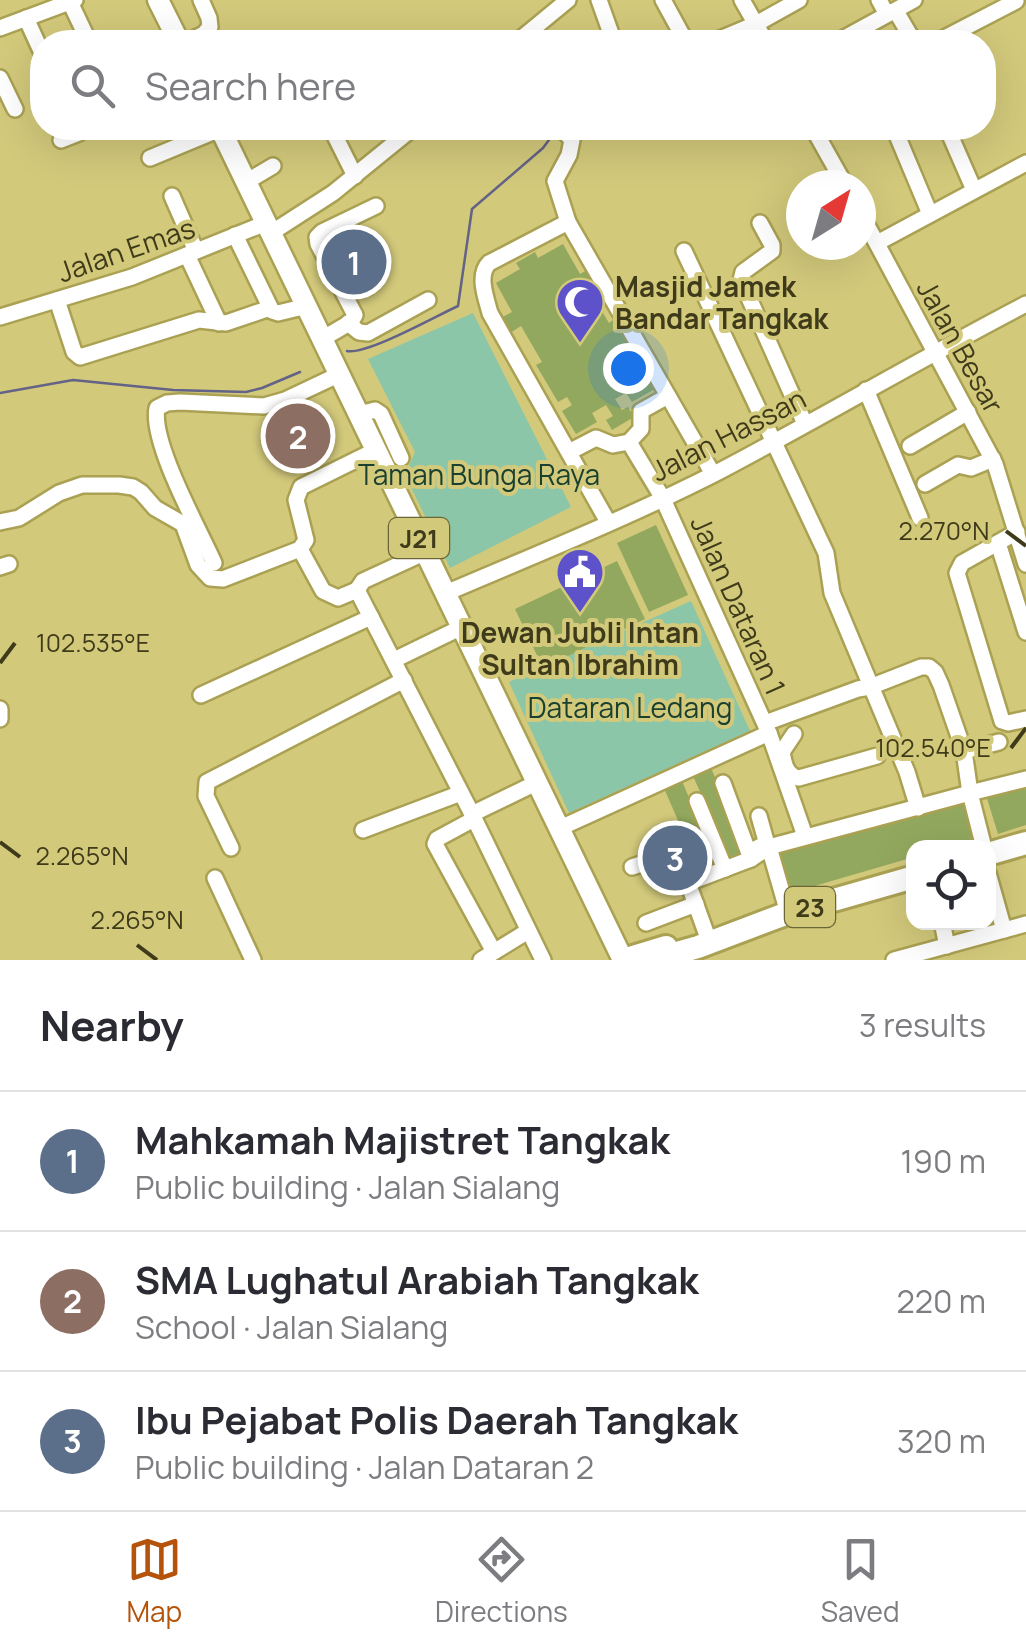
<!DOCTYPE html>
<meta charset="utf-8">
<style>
:root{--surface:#fff;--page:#f2f2f3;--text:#2b2b33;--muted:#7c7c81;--line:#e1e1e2;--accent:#b45309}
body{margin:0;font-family:Manrope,sans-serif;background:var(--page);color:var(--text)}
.controls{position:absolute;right:30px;bottom:30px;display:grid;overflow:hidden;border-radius:20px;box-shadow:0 10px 40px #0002}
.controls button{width:90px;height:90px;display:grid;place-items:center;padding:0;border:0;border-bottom:2px solid var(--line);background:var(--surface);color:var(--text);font:50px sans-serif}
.compass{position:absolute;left:786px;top:170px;width:90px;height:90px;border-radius:50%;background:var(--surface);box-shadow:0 10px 40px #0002;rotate:37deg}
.you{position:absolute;left:628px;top:368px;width:35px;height:35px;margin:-25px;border:8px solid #fff;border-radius:50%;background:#1a73e8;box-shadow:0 0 0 15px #1a73e833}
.badge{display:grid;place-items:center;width:65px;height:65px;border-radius:50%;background:var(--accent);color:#fff;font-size:32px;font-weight:700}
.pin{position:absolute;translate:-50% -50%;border:5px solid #fff;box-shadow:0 2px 10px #0006}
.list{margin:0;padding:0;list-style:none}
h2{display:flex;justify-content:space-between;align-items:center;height:130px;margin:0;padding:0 40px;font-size:42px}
h2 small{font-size:32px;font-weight:400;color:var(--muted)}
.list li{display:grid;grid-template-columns:65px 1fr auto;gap:30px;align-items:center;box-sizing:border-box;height:140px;padding:0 40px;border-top:2px solid var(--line)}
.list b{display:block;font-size:38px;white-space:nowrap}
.list p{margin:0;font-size:32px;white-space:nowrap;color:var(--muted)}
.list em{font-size:32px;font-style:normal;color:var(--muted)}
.icon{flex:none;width:55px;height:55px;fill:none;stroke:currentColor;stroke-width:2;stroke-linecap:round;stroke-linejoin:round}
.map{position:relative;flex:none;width:1026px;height:960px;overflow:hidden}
.search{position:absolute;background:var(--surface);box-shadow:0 10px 40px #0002;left:30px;right:30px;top:30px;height:110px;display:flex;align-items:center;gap:25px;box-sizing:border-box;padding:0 35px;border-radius:40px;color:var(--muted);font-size:38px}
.sheet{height:550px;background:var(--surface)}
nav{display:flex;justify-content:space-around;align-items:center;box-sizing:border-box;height:140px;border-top:2px solid var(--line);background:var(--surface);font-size:28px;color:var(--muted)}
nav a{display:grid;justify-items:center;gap:5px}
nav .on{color:var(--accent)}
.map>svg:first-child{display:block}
</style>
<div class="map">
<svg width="1026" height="960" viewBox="0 0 1026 960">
<rect width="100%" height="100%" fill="#d2c97b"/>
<g fill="#8bc6a9">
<polygon points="473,313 571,507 450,568 405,475 415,452 368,359"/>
<polygon points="691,601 750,731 569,813 509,682"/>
</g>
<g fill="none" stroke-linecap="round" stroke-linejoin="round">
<g stroke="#636287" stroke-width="2.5">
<path d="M347,351C367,355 436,316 458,306L472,209L543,148L554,133"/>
<polyline points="0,393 73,380 173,390 246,392 262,388 300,372"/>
</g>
</g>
<g fill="#92a85e">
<polygon points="563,244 580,274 589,269 596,281 587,286 609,323 613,320 635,356 626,362 631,371 641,365 655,389 632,402 626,393 615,399 622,410 628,407 634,417 612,430 606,420 613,416 606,405 592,413 597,422 576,434 562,411 572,405 567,397 558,402 536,365 542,362 521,326 510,333 501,318 512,312 496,283 520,269 516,263 535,252 538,258"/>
<polygon points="656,525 688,595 649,612 617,543"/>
<polygon points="617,561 645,619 543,668 515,609"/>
<polygon points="711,768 748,854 731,861 693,776"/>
<polygon points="682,781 718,867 701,874 664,788"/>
<polygon points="1026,783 1026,825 998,834 986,795"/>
<polygon points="965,800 976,838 945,848 914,848 914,857 787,894 776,855"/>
</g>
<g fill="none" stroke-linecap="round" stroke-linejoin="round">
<g stroke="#aaa153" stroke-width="20">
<g id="minor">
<polyline points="599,0 614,42"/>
<polyline points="663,0 686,42"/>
<polyline points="742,0 766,42"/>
<polyline points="879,0 885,11 897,13 914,42"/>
<polyline points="70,2 89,42"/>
<polyline points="26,18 42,53"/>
<polyline points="0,28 75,0"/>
<polyline points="187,42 204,34 210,27 209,18 201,0"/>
<polyline points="517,42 568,0"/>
<polyline points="713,42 756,24 799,0"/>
<polyline points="837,42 914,0"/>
<polyline points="937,42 1016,1"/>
<polyline points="0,78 15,109"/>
<polyline points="331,128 355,176"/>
<polyline points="561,128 572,140 569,155 555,181 568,222 713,474"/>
<polyline points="813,128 845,185"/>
<polyline points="894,128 930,214"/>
<polyline points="947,128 974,190"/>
<polyline points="61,140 79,133 83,128"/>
<polyline points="150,158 220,129"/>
<polyline points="246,182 273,166"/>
<polyline points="172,196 196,251"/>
<polyline points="861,214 995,464 1026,564"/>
<path d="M568,222L489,263C477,275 486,298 490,313L608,522"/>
<polyline points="760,223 772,245 772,251 743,272 741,280 805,424"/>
<polyline points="271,233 333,193 413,128"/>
<polyline points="235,235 272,311 278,313 307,306"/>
<polyline points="877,243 1026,163"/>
<polyline points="684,251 826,553 832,593 907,772 918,808"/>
<polyline points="187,255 219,323"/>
<polyline points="57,300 74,352 80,357 199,320 226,323 270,308"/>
<polyline points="0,317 132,277 266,223"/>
<polyline points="348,323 359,332 368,333 428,300"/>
<polyline points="322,339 351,322 355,315 318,244 317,237 322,232 376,206"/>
<polyline points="866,390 920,518"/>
<polyline points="359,414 375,410 381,414 401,458"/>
<polyline points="629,442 641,429 641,411 668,396"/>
<polyline points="910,446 968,412"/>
<polyline points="569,452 596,438 613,445 629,442 662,497 769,733 805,836"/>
<polyline points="925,484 958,465 971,468 993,459"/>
<polyline points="0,522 19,518 59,493 82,485 119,485 133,487 141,492 155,508 183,524 198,565 210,578 223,579 300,549 306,540 296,500 301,487 376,450"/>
<polyline points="1017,532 962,563 957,573 1002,721 1008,723 1026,719"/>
<polyline points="998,543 1026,632"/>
<polyline points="300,549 323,591 338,598 357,590"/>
<polyline points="426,552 363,581 357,590 472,814 543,960"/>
<path d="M214,563C199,529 150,442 157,408L167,403L180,402L264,406L285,400L340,374"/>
<polyline points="0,567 9,564"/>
<path d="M446,593C537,554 630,517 718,472C821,418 922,358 1026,304"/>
<polyline points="394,660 462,627"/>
<polyline points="201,695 371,617"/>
<polyline points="0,709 0,719"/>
<polyline points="765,723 858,689 870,687 921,667 929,667 935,672 941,685 964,751 970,793 1026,779"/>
<path d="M794,734L782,752C784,763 786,776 799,778L877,756"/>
<polyline points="964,751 999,742"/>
<polyline points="723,783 751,859"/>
<polyline points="697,801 725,869"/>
<polyline points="472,814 538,782"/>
<polyline points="474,819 437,839 435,844 494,952"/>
<polyline points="560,828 769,733"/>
<polyline points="363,830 461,793"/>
<polyline points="769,847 788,913"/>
<polyline points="231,848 206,796 207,782 404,680"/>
<polyline points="755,849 765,844 766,841 759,816"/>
<polyline points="632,867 672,854 678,855 709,941"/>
<polyline points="988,873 1004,930"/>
<polyline points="215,878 253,960"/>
<polyline points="688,883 751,859 769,847 970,793 984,848"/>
<polyline points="942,922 947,946"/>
<polyline points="646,923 696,904"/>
<polyline points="481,960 528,931"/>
<polyline points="894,960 1026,924"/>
</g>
</g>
<g stroke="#aaa153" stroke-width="25">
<g id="major">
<polyline points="158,0 179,42"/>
<polyline points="220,128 623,960"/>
</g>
</g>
<g stroke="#aaa153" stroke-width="28">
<g id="highway">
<polyline points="988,854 1026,843"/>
<polyline points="623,960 666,947"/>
<polyline points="652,960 698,947 788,913 914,877"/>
</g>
</g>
<use href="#minor" stroke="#fff" stroke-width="15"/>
<use href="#major" stroke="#fff" stroke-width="20"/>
<use href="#highway" stroke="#fff" stroke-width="22"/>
</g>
<path fill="none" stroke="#3f3b1a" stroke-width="4" d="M1006,531L1026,546M0,663L15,643M1011,748L1026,728M0,842L20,857M137,945L157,960"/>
<defs>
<g id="mosque-pin" transform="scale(2.5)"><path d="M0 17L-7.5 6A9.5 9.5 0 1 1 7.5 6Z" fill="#5e52cb" stroke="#d2c97b"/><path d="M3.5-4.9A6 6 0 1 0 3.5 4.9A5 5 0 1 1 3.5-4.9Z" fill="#fff"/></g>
<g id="civic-pin" transform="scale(2.5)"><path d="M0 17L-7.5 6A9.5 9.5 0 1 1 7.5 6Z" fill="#5e52cb" stroke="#d2c97b"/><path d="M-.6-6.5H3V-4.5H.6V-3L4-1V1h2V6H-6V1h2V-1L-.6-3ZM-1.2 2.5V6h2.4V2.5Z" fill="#fff"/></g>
</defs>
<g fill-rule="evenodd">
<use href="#mosque-pin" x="580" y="302"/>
<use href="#civic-pin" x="580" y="572"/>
</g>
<g text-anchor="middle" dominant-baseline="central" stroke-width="8" stroke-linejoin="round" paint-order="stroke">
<g fill="#d2c97b" stroke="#6b6637" stroke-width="2.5">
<rect x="389" y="518" width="60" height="40" rx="8"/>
<rect x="785" y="887" width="50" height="40" rx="8"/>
</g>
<g font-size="25" font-weight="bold" fill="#3f3b1a">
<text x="419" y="538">J21</text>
<text x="810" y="907">23</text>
</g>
<g font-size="28" fill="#3f3b1a" stroke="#d2c97b">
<text transform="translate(126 249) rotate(-19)">Jalan Emas</text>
<text transform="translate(961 346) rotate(61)">Jalan Besar</text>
<text transform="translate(728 434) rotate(-27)">Jalan Hassan</text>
<text transform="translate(739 605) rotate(66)">Jalan Dataran 1</text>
</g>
<g font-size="28" font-weight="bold" fill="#3f3b1a" stroke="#d2c97b" text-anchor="start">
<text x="615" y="286">Masjid Jamek<tspan x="615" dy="32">Bandar Tangkak</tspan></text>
<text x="580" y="632" text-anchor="middle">Dewan Jubli Intan<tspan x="580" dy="32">Sultan Ibrahim</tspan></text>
</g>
<g font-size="28" fill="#1a4030" stroke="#d2c97b">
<text x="479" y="474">Taman Bunga Raya</text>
<text x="630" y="707">Dataran Ledang</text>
</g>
</g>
<g font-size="25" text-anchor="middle" fill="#3f3b1a" stroke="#d2c97b" stroke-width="8" stroke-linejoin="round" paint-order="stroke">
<text x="944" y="540">2.270°N</text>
<text x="93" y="652">102.535°E</text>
<text x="933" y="757">102.540°E</text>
<text x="82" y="865">2.265°N</text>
<text x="137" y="929">2.265°N</text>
</g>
</svg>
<div class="controls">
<button><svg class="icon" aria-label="locate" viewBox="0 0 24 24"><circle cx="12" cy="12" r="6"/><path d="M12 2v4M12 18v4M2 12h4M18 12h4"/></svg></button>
</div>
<svg class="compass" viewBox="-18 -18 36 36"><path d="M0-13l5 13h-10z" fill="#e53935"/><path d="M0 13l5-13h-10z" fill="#7c7c81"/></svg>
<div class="you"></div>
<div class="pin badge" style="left:354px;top:262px;background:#5c6f8a">1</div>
<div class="pin badge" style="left:298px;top:436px;background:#8d6e63">2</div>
<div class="pin badge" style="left:675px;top:858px;background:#5c6f8a">3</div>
<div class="search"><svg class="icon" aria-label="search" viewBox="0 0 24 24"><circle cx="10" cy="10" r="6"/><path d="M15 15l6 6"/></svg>Search here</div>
</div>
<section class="sheet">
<h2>Nearby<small>3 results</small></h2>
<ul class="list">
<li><span class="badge" style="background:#5c6f8a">1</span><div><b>Mahkamah Majistret Tangkak</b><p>Public building · Jalan Sialang</p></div><em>190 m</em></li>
<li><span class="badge" style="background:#8d6e63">2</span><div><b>SMA Lughatul Arabiah Tangkak</b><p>School · Jalan Sialang</p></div><em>220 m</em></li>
<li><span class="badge" style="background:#5c6f8a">3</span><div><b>Ibu Pejabat Polis Daerah Tangkak</b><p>Public building · Jalan Dataran 2</p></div><em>320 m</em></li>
</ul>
</section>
<nav>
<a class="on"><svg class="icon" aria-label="map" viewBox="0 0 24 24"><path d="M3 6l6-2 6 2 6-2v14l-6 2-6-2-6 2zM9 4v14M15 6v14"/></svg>Map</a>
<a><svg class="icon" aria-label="directions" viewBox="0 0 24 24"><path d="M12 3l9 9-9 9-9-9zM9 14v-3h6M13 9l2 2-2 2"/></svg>Directions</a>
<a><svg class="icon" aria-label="saved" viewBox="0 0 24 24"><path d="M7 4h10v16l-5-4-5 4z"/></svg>Saved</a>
</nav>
